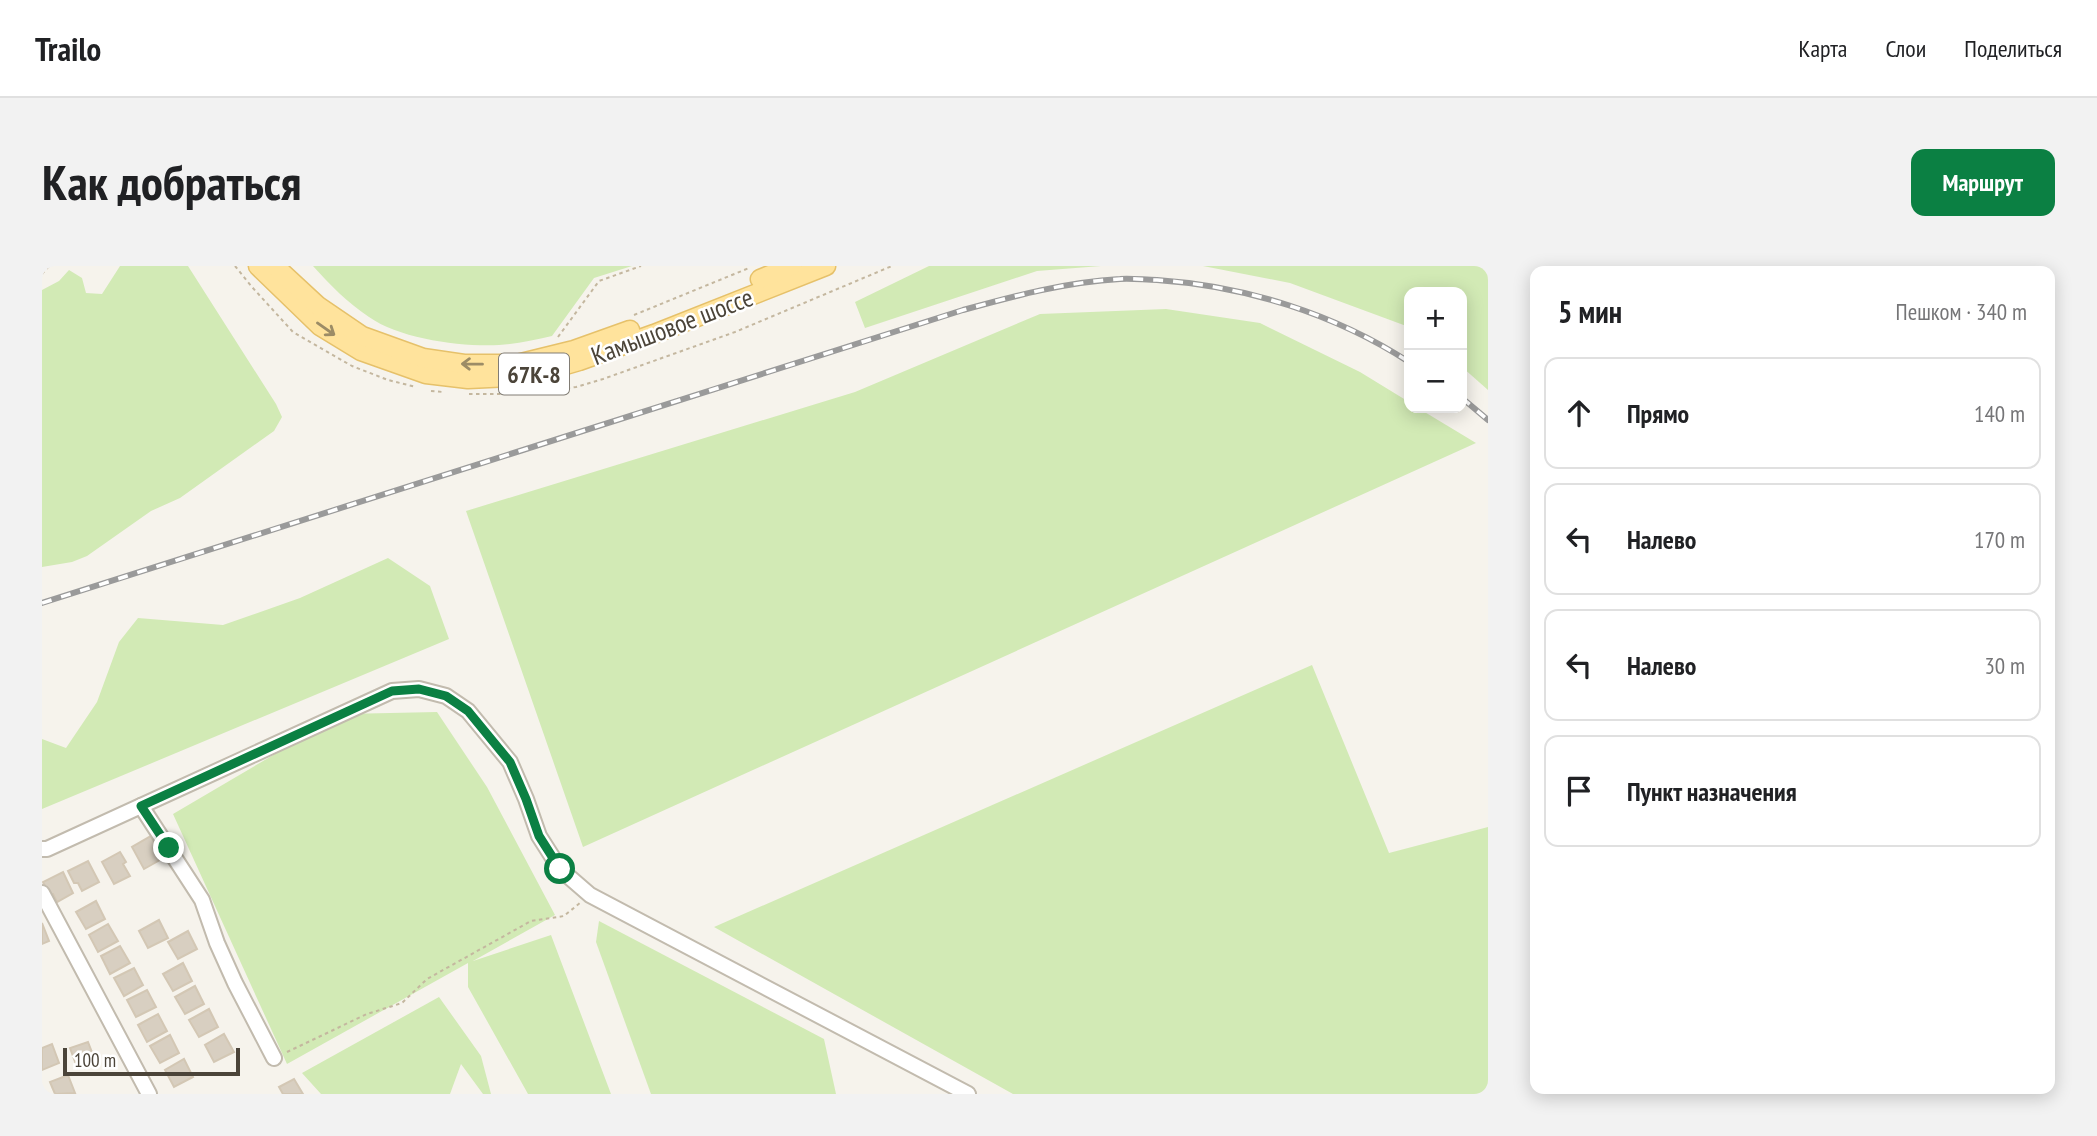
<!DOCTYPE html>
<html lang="ru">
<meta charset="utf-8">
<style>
:root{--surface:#fff;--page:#f2f2f2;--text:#202124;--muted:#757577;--line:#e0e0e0;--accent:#0b8043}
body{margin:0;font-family:"PT Sans Narrow",sans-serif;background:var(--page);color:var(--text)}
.controls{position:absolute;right:21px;top:21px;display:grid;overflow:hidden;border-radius:14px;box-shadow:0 4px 18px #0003}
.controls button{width:63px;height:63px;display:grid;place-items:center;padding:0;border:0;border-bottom:2px solid var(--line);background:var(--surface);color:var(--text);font:35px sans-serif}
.scale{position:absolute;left:21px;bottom:18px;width:177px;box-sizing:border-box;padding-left:7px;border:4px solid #4b4439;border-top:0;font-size:19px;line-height:24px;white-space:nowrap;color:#4b4439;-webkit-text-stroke:5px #fff;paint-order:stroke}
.stop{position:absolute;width:21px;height:21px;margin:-16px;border:5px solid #0b8043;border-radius:50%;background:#fff}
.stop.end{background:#0b8043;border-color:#fff;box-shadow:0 2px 7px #0008}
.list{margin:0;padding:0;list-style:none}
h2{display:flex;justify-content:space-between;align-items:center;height:91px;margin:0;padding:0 28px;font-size:30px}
h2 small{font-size:23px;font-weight:400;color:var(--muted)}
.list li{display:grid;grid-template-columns:46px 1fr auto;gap:21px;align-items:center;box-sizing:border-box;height:112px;margin:0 14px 14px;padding:0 14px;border:2px solid var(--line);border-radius:14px}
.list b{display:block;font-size:26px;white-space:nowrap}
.list em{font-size:23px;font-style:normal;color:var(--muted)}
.icon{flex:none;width:38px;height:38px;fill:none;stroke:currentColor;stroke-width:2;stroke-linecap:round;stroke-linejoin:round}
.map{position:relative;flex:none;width:1446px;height:828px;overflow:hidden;border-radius:14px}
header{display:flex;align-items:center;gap:42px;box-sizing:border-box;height:98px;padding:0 35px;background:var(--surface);border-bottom:2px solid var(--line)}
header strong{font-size:33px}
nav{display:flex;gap:38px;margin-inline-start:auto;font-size:24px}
.intro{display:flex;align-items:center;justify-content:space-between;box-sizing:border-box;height:168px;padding:0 42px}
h1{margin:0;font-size:49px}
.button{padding:18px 32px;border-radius:14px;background:var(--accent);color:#fff;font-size:24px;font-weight:700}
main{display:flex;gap:42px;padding:0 42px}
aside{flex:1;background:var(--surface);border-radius:14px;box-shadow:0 4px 18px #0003}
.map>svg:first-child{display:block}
</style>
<header>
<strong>Trailo</strong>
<nav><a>Карта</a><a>Слои</a><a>Поделиться</a></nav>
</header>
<div class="intro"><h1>Как добраться</h1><a class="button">Маршрут</a></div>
<main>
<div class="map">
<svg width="1446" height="828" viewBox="0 0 1446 828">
<rect width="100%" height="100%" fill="#f6f3ec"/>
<g fill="#d2eab5">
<polygon points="78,0 146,0 234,138 240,151 232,165 138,232 109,245 45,290 30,296 0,301 0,24 17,15 27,4 40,12 44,27 60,28"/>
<path d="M271,0H590L552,12L510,70C492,74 475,78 457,79C419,81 358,73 327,51C306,37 288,19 271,0Z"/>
<polygon points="887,0 1059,0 995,5 823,62 813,36"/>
<polygon points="1161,0 1446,0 1446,124 1420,101 1420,26 1367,26 1367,61 1248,17"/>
<polygon points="1124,43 1218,57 1318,106 1367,136 1367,142 1376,142 1434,177 541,581 424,245 813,126 998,48"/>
<polygon points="346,292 388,320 407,373 0,543 0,473 24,482 55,436 77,376 96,352 181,359 258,332"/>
<polygon points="1270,399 1347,587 1446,561 1446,828 971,828 672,661"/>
<polygon points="395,446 445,521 513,649 431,695 509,669 569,828 486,828 426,721 426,697 245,798 131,548 301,448"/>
<polygon points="557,655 782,773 794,828 609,828 554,676"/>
<polygon points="397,731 439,790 449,828 441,828 419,798 408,828 279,828 260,807"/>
</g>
<g fill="#d8cfc1" stroke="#d3c7b4" stroke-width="2">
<polygon points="109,570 114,580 111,582 118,594 102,603 90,581"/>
<polygon points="78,586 84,596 81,598 88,610 72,618 60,596"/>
<polygon points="46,595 57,616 40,625 36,617 32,617 26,605"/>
<polygon points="21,606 31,627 15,636 11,628 7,628 1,616"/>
<polygon points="54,635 63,653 44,663 34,646"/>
<polygon points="117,654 126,672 106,682 97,665"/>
<polygon points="0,657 7,675 0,678"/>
<polygon points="66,658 76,675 56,686 47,669"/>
<polygon points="146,665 155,683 136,693 126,676"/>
<polygon points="78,680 88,697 68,708 59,690"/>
<polygon points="141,697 150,715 131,725 121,708"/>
<polygon points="92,702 101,719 82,730 72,712"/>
<polygon points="153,720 162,738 143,748 133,731"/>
<polygon points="105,724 114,741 94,751 85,734"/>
<polygon points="167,743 176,761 157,771 147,754"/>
<polygon points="116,748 125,765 105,776 96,759"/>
<polygon points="182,768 192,786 172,796 163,779"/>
<polygon points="128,769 137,787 118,797 108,780"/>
<polygon points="46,776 53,794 35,801 28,782"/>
<polygon points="10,778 17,797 0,804 0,782"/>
<polygon points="142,793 151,811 132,821 123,804"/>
<polygon points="26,809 33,827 13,828 8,816"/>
<polygon points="252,813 261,828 241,828 237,821"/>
</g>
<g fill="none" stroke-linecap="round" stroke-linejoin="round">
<g stroke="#c2bbae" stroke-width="18">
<g id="minor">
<polyline points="99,540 160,634 175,677 193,717 232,792"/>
<polyline points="0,583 5,583 350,425 377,423 404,430 426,445 468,496 484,533 497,570 518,603 548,629 926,828"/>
<polyline points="0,627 107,828"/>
</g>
</g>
<g stroke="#e6c16a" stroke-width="21">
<g id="major">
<polyline points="216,0 278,60 319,85 384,108 426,113 486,110 537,95 612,68 784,0"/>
<polyline points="236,3 276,40 320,70 381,92 422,98 475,98 532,84 588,64"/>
<polyline points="718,13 750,0"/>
</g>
</g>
<g stroke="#c4b79f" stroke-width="2" stroke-dasharray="3.5 3.5" stroke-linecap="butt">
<polyline points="193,0 210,21 251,66 310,100 346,114 374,121"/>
<polyline points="0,8 7,0"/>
<polyline points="592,49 707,2"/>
<polyline points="516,71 557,15 599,0"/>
<polyline points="389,125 401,126"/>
<polyline points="427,128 475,128 534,121 561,113 693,66 850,0"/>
<polyline points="245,786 325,748 360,737 385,713 489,655 522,650 539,636"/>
</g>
<use href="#minor" stroke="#fff" stroke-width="14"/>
<use href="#major" stroke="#ffe39c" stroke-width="18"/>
<g stroke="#9a9a9a" stroke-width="6">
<g id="rail">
<polyline points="1420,132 1446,154"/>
<path d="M0,337L921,44C972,30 1024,16 1078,13C1090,12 1103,14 1115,14C1204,20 1293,48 1367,96"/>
</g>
</g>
<use href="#rail" stroke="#fff" stroke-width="3.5" stroke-dasharray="10" stroke-linecap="butt"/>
</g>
<defs><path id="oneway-shaft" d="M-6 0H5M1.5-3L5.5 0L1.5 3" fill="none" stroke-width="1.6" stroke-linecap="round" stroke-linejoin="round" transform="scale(1.75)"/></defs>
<g stroke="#9c8c66">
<use href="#oneway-shaft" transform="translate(284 63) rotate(35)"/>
<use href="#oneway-shaft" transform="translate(430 98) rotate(-179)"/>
</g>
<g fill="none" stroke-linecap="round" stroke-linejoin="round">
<polyline stroke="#0b8043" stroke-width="9" points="127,582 99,540 350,425 377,423 404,430 426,445 468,496 484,533 497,570 518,603"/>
</g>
<g text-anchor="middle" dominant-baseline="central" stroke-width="5" stroke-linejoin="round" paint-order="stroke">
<rect fill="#fff" stroke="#817c74" stroke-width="2" x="457" y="87.5" width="70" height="41" rx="5"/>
<g font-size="24" font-weight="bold" fill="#4b4439">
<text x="492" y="108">67К-8</text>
</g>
<g font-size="26" fill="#4b4439" stroke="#fff">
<text transform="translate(630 60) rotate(-21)">Камышовое шоссе</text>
</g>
</g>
</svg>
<div class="controls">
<button>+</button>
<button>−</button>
</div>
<div class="scale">100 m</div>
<div class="stop" style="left:518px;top:603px"></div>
<div class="stop end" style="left:127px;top:582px"></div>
</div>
<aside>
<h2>5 мин<small>Пешком · 340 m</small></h2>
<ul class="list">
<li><svg class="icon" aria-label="ahead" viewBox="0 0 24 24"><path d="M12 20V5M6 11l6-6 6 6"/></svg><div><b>Прямо</b></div><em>140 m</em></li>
<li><svg class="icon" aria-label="left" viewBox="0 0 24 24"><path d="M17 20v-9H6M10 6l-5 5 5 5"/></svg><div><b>Налево</b></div><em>170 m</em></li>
<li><svg class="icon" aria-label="left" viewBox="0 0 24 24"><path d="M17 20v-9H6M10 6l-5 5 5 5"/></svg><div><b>Налево</b></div><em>30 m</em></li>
<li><svg class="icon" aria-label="arrive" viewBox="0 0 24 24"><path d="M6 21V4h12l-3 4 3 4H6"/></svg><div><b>Пункт назначения</b></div></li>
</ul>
</aside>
</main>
